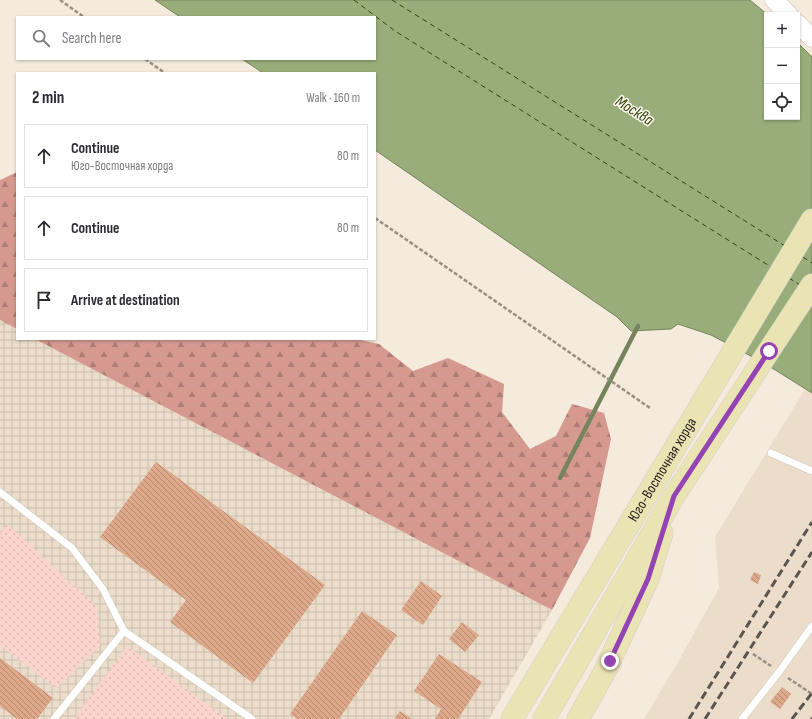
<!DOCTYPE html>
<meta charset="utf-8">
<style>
:root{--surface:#fff;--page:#f2f2f3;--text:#2b2b33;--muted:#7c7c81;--line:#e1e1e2}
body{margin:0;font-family:"Sofia Sans Condensed",sans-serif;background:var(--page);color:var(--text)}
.controls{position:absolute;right:12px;top:12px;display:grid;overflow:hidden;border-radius:0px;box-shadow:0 1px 3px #0004}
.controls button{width:36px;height:36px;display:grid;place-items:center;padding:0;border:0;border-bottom:1px solid var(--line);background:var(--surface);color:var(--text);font:20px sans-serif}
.stop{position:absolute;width:12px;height:12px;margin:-9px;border:3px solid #9443b2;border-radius:50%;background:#fff}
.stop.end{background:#9443b2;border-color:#fff;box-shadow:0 1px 4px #0008}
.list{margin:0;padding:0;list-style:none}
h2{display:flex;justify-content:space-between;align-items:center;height:52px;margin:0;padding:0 16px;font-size:17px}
h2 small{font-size:13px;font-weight:400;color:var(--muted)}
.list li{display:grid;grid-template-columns:26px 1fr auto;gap:12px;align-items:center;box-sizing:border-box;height:64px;margin:0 8px 8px;padding:0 8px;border:1px solid var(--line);border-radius:0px}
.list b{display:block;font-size:15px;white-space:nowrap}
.list p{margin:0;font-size:13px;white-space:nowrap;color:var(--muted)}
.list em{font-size:13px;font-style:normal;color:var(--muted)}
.icon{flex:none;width:22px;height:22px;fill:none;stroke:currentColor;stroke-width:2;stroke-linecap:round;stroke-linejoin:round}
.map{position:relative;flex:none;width:812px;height:719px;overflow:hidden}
.search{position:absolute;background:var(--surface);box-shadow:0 1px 3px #0004;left:16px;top:16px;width:360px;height:44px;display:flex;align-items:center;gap:10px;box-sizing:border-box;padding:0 14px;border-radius:0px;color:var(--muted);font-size:15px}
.panel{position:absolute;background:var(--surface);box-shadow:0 1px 3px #0004;left:16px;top:72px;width:360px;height:268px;border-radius:0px}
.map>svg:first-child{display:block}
</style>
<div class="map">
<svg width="812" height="719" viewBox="0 0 812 719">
<defs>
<pattern id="industrial-grid" width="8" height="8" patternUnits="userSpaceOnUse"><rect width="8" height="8" fill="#ebddca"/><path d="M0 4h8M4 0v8" fill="none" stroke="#cabead"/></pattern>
<pattern id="grass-dots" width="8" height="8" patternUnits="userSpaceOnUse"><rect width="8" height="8" fill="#fbd4ce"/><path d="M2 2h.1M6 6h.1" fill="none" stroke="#d7b6b0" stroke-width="1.8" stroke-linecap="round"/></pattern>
<pattern id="forest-firs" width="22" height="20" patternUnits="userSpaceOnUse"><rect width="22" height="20" fill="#d59990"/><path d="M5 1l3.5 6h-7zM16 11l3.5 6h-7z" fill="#ad7d75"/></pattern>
<pattern id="building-back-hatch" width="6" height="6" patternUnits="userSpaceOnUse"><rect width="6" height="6" fill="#dda98a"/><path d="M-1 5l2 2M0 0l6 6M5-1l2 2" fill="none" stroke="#b38970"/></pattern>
</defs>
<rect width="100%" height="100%" fill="#f4ebdd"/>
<polygon fill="#ebddca" points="805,389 812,393 812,719 644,719 678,662 719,588 715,537"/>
<polygon fill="url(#industrial-grid)" points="0,320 17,329 17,339 35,339 552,610 489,719 0,719"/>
<g fill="url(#grass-dots)">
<polygon points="7,524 97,607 100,645 56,688 0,645 0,534"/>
<polygon points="127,646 227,719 74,719"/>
</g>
<g fill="url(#forest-firs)">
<polygon points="17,172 17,329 0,320 0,180"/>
<polygon points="35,339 356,339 379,344 413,371 448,358 504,384 502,412 530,449 556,436 572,404 604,413 611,439 590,538 552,610"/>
</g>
<polygon fill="#98ad79" stroke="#76845e" points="155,0 750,0 768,15 767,117 797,117 797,42 812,57 812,393 764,363 711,335 678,324 671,329 631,331 617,317 375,150 375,73 263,73 242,59 375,59 375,17 180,17"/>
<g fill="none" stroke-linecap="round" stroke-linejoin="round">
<polyline stroke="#76845e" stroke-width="4.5" points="560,478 638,326"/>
<g stroke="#32440a" stroke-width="1" stroke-dasharray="5 4" stroke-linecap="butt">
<polyline points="354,0 395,31 771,267"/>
<polyline points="392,0 785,246"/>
<polyline points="803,257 812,263"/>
<polyline points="789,278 800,285"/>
</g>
</g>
<g fill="url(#building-back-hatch)">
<polygon points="156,462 325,585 253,683 170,622 186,600 100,537"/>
<polygon points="754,572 761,575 758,584 750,580"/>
<polygon points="421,581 442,596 423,625 401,610"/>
<polygon points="362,611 397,635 339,719 297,719 290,714"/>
<polygon points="462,622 479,635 465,652 449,639"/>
<polygon points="439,654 482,682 458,719 435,719 441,709 414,691"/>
<polygon points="0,658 53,698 37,719 17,719 0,706"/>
<polygon points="782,687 791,694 780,709 770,702"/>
<polygon points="400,711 412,719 394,719"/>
</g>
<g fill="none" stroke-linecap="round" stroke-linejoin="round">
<g stroke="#ccc3b6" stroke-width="8">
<g id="service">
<polyline points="771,453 812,471"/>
<polyline points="0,492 72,548 103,589 124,631 54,719"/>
<polyline points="124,631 252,719"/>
<polyline points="742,719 779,672 812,626"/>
</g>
</g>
<g stroke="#ccc3b6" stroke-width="19">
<g id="tertiary">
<polyline points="774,0 789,15"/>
<polyline points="797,23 812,38"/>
</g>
</g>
<g stroke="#d0cfce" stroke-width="23">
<g id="primary">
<path id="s1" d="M512,719L812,220"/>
<polyline points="544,719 674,496 812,285"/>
<polyline points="578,719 604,673 648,579 662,533"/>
</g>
</g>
<g stroke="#968f85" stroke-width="2.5" stroke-dasharray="4 2" stroke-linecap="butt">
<polyline points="60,0 84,17"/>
<polyline points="145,59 165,73"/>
<polyline points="375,218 650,408"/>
<polyline points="753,654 771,666"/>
<polyline points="788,678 812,694"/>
</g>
<use href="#service" stroke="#fff" stroke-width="7"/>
<use href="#tertiary" stroke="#fff" stroke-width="18"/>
<use href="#primary" stroke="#eae3b3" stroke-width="22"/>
<g stroke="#5a554e" stroke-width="3" stroke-dasharray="8 4" stroke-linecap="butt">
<polyline points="689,719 812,522"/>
<polyline points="705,719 812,552"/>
<polyline points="792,719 812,693"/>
<polyline points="811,719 812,718"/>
</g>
</g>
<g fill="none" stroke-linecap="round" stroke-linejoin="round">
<polyline stroke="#9443b2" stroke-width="5" points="610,661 648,579 674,496 769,351"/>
</g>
<g text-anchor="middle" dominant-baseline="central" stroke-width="3" stroke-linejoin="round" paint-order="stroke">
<g font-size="15" fill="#28241f" stroke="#fef9f1">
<text stroke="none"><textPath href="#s1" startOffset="291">Юго-Восточная хорда</textPath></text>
</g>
<g font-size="16" font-style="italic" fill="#32440a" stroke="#fef9f1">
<text transform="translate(634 111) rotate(32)">Москва</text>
</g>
</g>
</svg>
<div class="controls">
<button>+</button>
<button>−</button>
<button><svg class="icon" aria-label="locate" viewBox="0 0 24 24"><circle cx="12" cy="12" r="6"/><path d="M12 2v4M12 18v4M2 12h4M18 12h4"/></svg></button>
</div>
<div class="stop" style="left:769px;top:351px"></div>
<div class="stop end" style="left:610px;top:661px"></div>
<div class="search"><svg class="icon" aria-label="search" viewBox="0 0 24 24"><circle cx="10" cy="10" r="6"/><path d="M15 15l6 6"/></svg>Search here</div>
<section class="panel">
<h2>2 min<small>Walk · 160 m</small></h2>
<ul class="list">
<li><svg class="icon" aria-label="ahead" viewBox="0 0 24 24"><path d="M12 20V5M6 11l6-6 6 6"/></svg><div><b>Continue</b><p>Юго-Восточная хорда</p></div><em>80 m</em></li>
<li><svg class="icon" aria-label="ahead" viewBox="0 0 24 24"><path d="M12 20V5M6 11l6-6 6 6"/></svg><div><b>Continue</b></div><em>80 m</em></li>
<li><svg class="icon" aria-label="arrive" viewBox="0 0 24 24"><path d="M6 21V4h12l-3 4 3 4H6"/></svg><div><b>Arrive at destination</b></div></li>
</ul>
</section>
</div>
